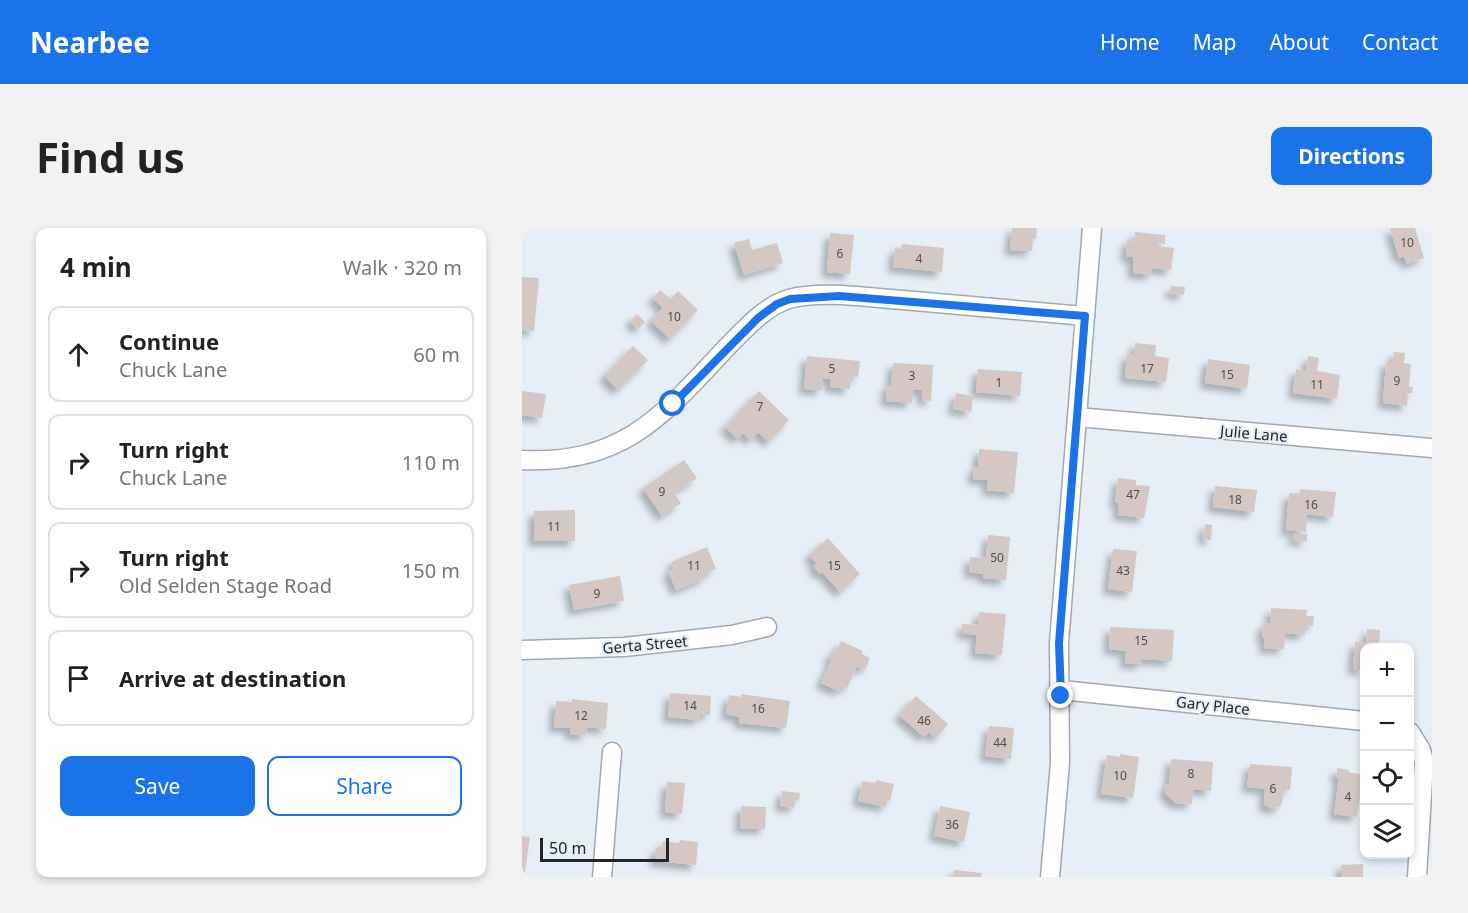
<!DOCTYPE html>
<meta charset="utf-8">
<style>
:root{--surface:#fff;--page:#f2f2f2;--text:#222;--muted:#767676;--line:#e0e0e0;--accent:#1a73e8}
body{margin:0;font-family:"Noto Sans",sans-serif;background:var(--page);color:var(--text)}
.controls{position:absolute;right:18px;bottom:18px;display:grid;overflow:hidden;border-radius:12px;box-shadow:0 3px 9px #0003}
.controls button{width:54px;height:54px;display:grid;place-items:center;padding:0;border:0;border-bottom:2px solid var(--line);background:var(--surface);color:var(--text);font:30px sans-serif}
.scale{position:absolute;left:18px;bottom:15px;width:129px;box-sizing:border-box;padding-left:6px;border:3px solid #232629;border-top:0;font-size:16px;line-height:21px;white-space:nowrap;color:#232629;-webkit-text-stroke:4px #e6eef8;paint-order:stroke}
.stop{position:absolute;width:18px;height:18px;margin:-14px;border:4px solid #1a73e8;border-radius:50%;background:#fff}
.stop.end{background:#1a73e8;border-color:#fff;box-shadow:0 2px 6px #0008}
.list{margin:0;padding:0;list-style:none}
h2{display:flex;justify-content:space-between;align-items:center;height:78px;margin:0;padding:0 24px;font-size:26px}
h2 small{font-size:20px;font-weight:400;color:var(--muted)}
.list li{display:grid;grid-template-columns:39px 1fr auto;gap:18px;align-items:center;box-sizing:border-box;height:96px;margin:0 12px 12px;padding:0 12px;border:2px solid var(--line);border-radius:12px}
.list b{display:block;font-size:22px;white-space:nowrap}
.list p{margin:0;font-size:20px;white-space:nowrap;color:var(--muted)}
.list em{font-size:20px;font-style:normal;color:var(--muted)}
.actions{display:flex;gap:12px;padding:18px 24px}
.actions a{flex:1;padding:14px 0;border:2px solid var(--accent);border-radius:12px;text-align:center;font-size:21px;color:var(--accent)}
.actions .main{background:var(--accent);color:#fff}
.icon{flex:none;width:33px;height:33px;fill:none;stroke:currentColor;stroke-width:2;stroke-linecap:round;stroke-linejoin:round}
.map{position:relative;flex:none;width:910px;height:649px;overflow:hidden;border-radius:12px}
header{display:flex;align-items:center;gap:36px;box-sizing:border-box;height:84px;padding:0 30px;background:var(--accent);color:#fff}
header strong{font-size:28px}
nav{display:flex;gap:33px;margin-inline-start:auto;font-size:21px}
.intro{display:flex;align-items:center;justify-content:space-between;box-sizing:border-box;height:144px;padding:0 36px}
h1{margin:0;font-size:42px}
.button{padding:15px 27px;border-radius:12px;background:var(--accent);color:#fff;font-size:21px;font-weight:700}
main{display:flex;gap:36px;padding:0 36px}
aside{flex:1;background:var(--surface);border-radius:12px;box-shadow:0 3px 9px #0003}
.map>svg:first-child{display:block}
</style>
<header>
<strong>Nearbee</strong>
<nav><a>Home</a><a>Map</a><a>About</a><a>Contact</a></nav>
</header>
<div class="intro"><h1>Find us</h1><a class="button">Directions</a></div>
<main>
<aside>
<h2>4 min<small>Walk · 320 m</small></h2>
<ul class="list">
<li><svg class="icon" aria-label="ahead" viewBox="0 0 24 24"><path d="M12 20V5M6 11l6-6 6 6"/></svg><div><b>Continue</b><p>Chuck Lane</p></div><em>60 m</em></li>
<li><svg class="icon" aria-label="right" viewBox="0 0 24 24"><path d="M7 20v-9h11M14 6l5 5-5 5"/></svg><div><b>Turn right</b><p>Chuck Lane</p></div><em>110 m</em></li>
<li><svg class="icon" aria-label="right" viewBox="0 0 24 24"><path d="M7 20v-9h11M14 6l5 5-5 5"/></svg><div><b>Turn right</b><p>Old Selden Stage Road</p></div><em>150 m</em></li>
<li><svg class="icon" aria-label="arrive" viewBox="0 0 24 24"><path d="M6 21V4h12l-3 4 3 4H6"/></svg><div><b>Arrive at destination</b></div></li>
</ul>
<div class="actions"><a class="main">Save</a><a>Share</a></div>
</aside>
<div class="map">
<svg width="910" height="649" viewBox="0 0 910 649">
<defs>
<filter id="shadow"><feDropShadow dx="-5.5" dy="5.5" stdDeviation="3" flood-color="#0004"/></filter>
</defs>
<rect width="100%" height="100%" fill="#e6eef8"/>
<g fill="#d4c7c4" filter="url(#shadow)">
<polygon points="490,0 515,0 514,11 511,11 510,23 488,22"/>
<polygon points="868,0 893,0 902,30 885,36 882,28 877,30"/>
<polygon points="613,4 643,7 643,16 636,15 636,18 652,20 649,42 630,40 630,47 611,45 611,29 604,29 605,12 613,13"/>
<polygon points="308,5 332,7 328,46 305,44"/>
<polygon points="227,11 230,22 255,15 261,35 222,47 212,15"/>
<polygon points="380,16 422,20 420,44 371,39 373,20 379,21"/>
<polygon points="0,49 17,50 12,103 0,102"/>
<polygon points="649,58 663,59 662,67 648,65"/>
<polygon points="138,62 149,71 156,63 176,82 148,111 129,93 141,80 131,70"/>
<polygon points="115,86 123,94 116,101 108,93"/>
<polygon points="613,115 634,117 633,128 647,130 644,154 603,150 605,126 612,127"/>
<polygon points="111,118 126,132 96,162 82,148"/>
<polygon points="872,124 883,125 882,135 889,136 887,159 891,159 890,165 886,165 885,178 861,175 864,134 871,134"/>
<polygon points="285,128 338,133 336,149 329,148 328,161 308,159 309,151 301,150 300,162 282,161"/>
<polygon points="786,128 797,130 795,143 818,147 815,171 771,165 774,141 784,143"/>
<polygon points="686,131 728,137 725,161 683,155"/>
<polygon points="371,135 411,137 409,173 400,172 401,162 391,162 390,175 364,173 365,157 369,157"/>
<polygon points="456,141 500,144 498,168 454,164"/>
<polygon points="0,163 24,166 20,190 0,187"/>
<polygon points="237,163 267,192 247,214 236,204 229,212 221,205 216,211 203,199"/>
<polygon points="434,165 451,168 449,184 431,181"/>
<polygon points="457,221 496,224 492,265 465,262 466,252 451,251 452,239 456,239"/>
<polygon points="162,232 175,250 152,265 159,275 140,288 121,260"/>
<polygon points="596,250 614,252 614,257 628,258 622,290 596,287 597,275 593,274"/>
<polygon points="693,258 735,262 732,284 691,279"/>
<polygon points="778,261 814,264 811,289 785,286 784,304 764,302 767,265 778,266"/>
<polygon points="53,282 53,313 12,313 12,283"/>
<polygon points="683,296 690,297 689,312 681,311"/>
<polygon points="771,305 785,306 785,313 771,312"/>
<polygon points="466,307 488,309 484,352 461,350 462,346 447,344 448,329 464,330"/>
<polygon points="306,310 338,346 318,364 300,344 298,346 291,338 295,336 287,327"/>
<polygon points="185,319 194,341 182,346 184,350 154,362 146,343 152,341 149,334"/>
<polygon points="591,321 615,323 610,364 586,361"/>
<polygon points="98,348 102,373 52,382 47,357"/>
<polygon points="749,380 785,382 784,388 792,388 791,398 784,397 783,407 763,405 762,421 742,420 743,410 740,410 741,395 748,396"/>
<polygon points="457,384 484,386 480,427 453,425 455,407 440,405 440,396 456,397"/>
<polygon points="588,399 652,402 650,433 620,431 620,436 603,435 604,423 587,421"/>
<polygon points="845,401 858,402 857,416 873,417 873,419 842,419 842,442 831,441 833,414 844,415"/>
<polygon points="319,413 341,423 340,426 348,430 343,442 335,438 325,460 320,458 317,463 299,455 310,431 307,429 310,423 314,424"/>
<polygon points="148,465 189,468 188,487 178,486 177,492 146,489"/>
<polygon points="219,466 268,473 264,500 217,495 218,489 204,486 207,467 219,469"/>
<polygon points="394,468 426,496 414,510 407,504 402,509 377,487"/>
<polygon points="50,471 86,475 84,501 65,499 64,507 48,506 49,500 32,499 34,473 50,474"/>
<polygon points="467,498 492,500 489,531 463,528"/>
<polygon points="598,526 617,529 611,570 579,566 585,527 598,529"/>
<polygon points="649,531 691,534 689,563 671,561 670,576 653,575 643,565 644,556 647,557"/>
<polygon points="728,536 770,539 768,562 762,563 759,578 751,581 742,577 743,561 725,559"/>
<polygon points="815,540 827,542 826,544 841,547 835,589 812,586 817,550 814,550"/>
<polygon points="355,552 372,556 368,573 365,572 364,579 336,573 340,553 354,555"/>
<polygon points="145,554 163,555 160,586 143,584"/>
<polygon points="260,563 278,565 277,573 273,572 272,580 258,578"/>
<polygon points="219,578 244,579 243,601 218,600"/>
<polygon points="418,578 448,584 442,614 412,608"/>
<polygon points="0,608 8,609 2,649 0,649"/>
<polygon points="158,612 176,614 174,637 133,633 134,620 140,621 141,613 157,615"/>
<polygon points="841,636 841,649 819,649 819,637"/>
<polygon points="432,642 460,645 459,649 431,649"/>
</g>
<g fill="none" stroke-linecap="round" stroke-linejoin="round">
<g stroke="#a1a8b1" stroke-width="21">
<g id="street">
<polyline points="555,189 910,220"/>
<path d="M0,232C102,237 142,186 206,118C223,101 243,78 267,71C299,62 348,70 381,72C441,77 502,83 563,88"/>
<polyline points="0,422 102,419 210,407 245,399"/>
<polyline points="539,462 842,493"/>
<polyline points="888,504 899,522 902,534 895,649"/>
<polyline points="80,649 90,524"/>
<polyline points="528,649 538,535 537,415 570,0"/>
</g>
</g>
<use href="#street" stroke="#fff" stroke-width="18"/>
</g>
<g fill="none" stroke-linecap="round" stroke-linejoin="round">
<polyline stroke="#1a73e8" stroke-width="8" points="151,176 236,90 255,76 268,71 317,68 563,88 537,415 539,468"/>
</g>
<g text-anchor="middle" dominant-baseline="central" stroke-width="4.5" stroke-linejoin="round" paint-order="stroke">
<g font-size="12" fill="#4f4e50">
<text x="885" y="14">10</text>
<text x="318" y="25">6</text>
<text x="397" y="30">4</text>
<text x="152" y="88">10</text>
<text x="310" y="140">5</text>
<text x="625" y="140">17</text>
<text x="705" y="146">15</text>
<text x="390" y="147">3</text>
<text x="875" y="152">9</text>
<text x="477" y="154">1</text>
<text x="795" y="156">11</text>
<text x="238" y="178">7</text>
<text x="140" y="263">9</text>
<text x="611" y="266">47</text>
<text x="713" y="271">18</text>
<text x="789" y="276">16</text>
<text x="32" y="298">11</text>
<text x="475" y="329">50</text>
<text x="172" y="337">11</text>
<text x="312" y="337">15</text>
<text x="601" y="342">43</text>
<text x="75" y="365">9</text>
<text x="619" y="412">15</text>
<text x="168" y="477">14</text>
<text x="236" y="480">16</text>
<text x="59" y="487">12</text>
<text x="402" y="492">46</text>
<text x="478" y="514">44</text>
<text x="669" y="545">8</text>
<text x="598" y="547">10</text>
<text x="751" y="560">6</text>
<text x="826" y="568">4</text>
<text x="430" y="596">36</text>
</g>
<g font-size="15" fill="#232629" stroke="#e6eef8">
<text transform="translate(732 205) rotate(5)">Julie Lane</text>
<text transform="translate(123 416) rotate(-5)">Gerta Street</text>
<text transform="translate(691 477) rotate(6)">Gary Place</text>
</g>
</g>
</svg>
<div class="controls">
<button>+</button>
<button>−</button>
<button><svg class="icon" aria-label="locate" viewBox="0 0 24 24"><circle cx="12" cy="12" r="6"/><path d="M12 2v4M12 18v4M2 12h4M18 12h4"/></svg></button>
<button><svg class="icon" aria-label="layers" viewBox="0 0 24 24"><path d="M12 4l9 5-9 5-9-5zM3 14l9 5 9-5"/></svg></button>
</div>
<div class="scale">50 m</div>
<div class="stop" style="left:151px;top:176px"></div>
<div class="stop end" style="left:539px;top:468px"></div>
</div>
</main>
